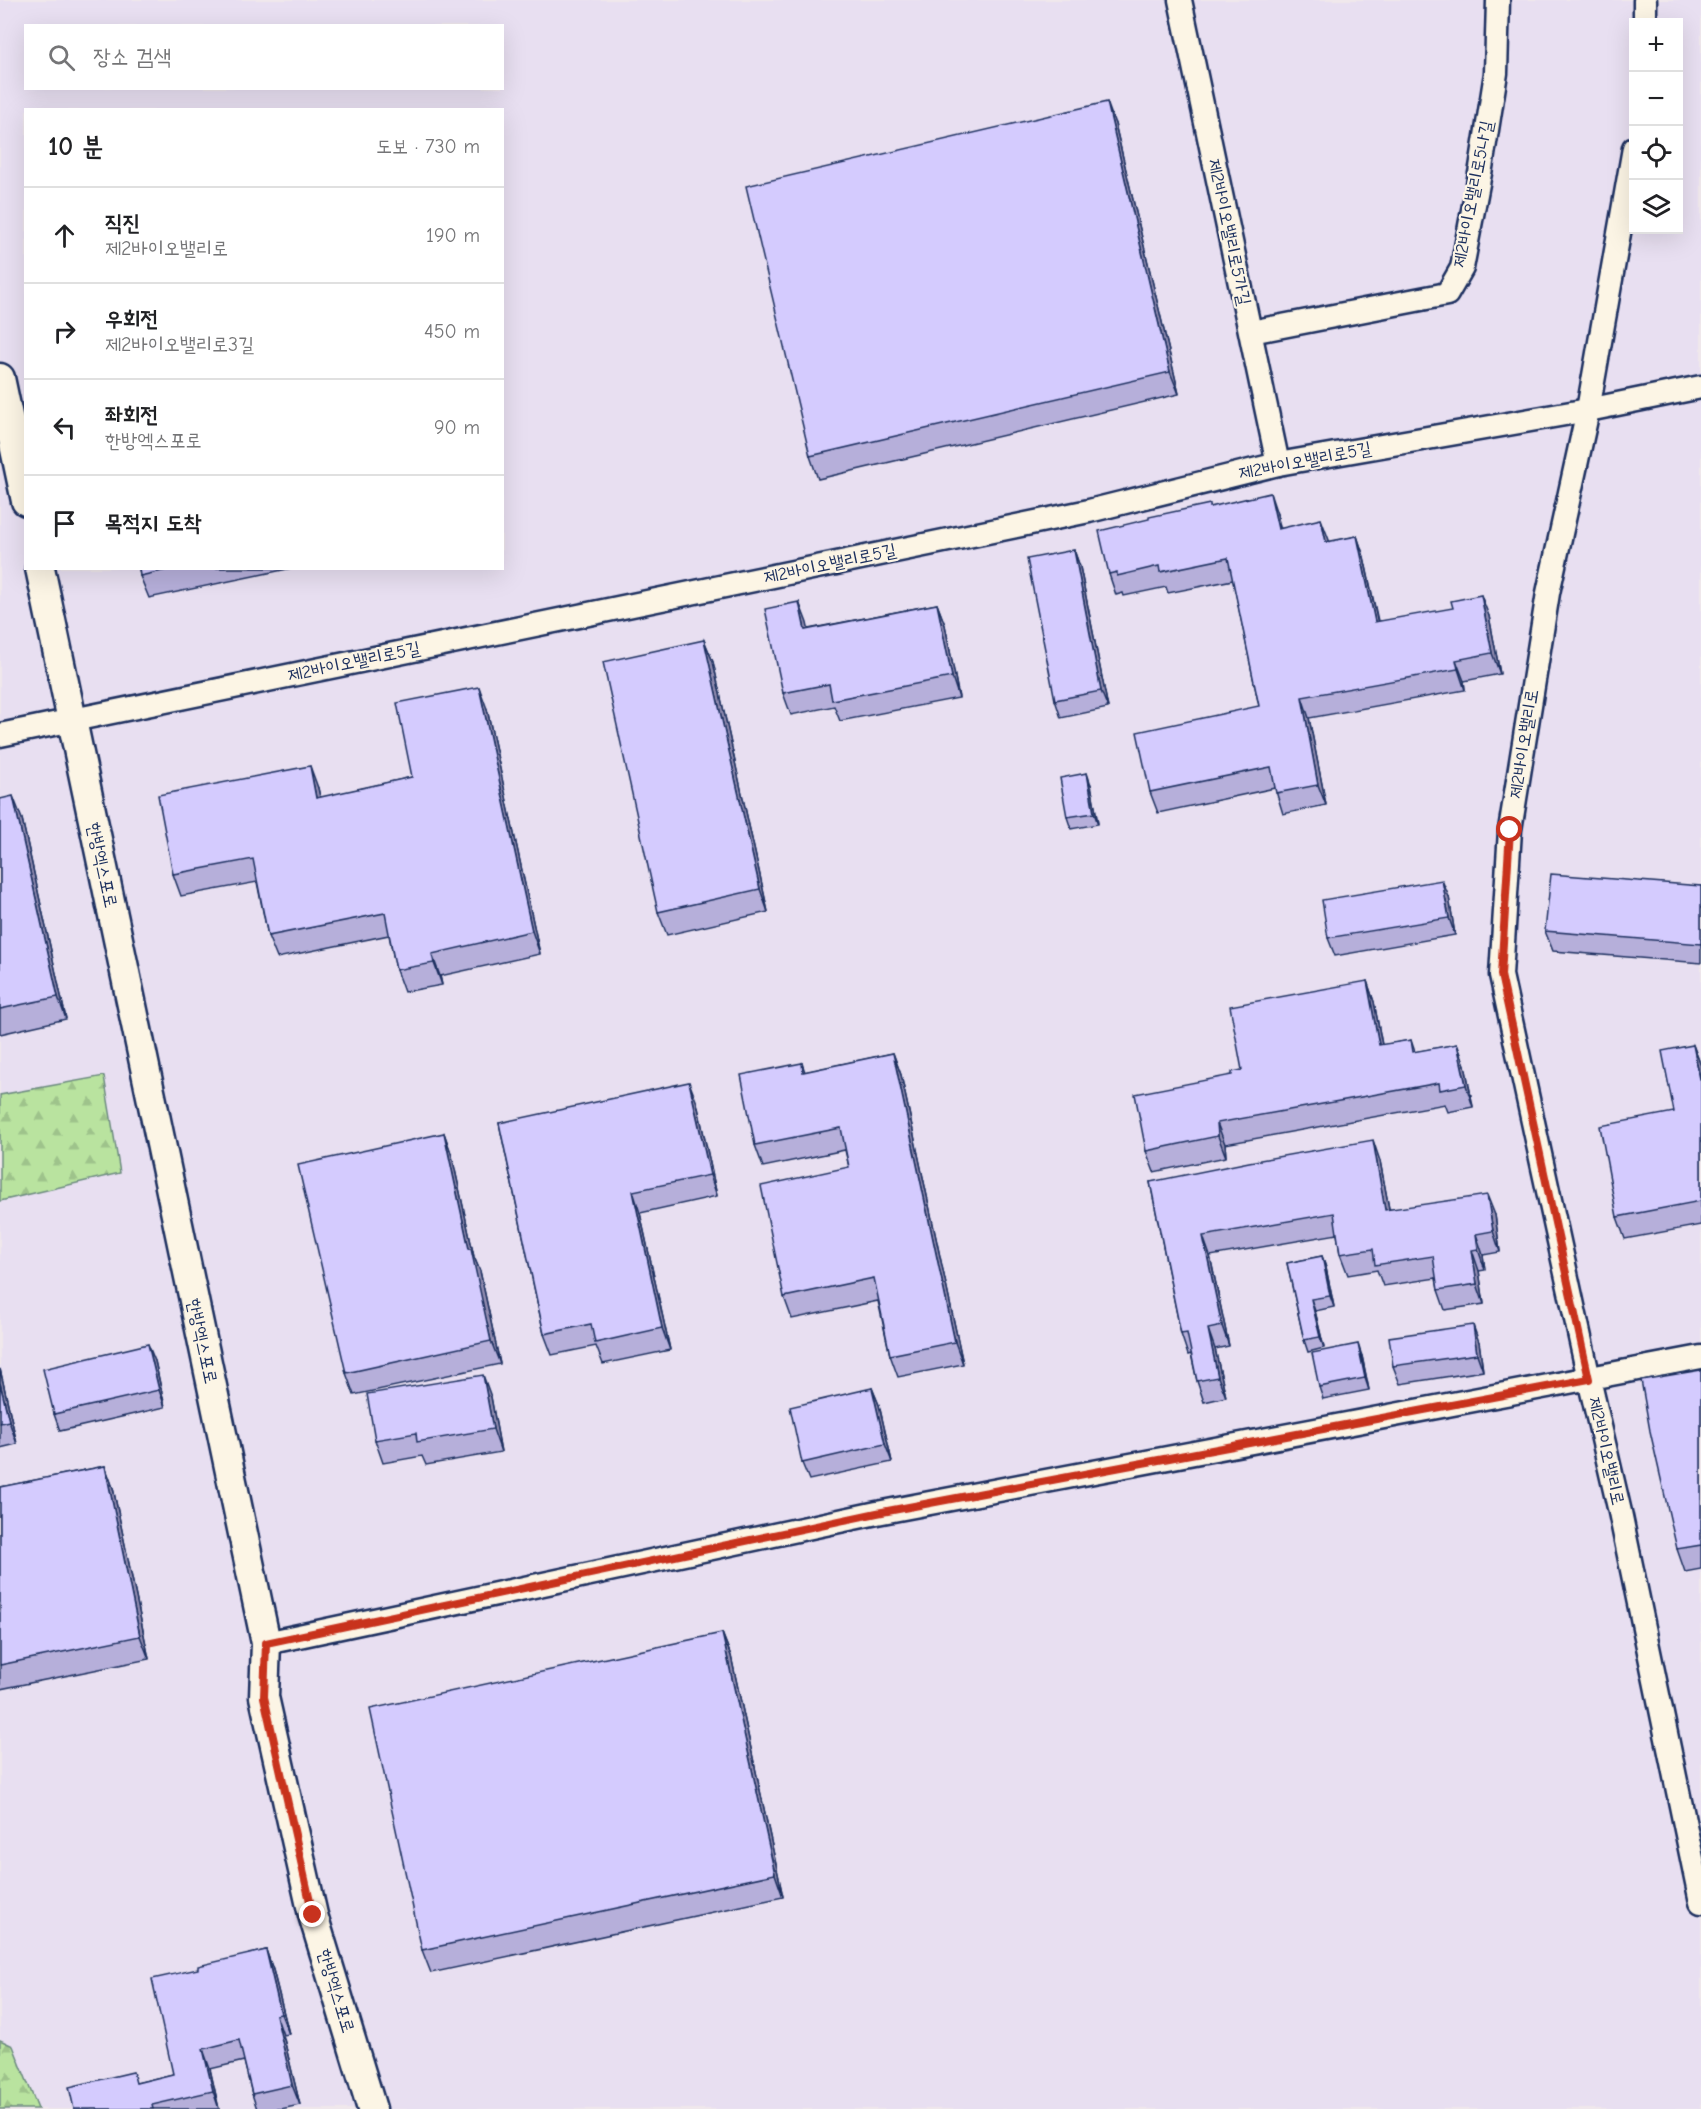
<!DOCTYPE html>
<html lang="ko">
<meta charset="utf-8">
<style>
:root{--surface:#fff;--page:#f2f2f2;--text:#202124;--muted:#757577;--line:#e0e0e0}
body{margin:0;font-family:"Comic Neue","Poor Story",sans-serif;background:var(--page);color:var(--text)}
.controls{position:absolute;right:18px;top:18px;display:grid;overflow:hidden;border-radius:0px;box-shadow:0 6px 24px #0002}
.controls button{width:54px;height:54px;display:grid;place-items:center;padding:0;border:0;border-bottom:2px solid var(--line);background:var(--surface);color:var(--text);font:30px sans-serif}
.stop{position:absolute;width:18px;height:18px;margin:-14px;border:4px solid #c8321e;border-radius:50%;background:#fff}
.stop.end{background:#c8321e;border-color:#fff;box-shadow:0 2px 6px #0008}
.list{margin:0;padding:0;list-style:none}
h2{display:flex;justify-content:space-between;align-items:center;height:78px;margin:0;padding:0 24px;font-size:26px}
h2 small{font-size:20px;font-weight:400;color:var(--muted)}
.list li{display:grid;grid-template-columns:39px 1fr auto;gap:18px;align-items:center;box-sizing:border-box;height:96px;padding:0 24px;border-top:2px solid var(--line)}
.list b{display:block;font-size:22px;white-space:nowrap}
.list p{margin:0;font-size:20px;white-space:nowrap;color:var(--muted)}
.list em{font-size:20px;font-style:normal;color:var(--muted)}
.icon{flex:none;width:33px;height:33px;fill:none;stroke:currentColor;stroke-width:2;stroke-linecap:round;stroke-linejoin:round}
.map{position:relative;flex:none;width:1701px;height:2109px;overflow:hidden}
.search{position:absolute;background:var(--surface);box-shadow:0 6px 24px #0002;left:24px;top:24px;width:480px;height:66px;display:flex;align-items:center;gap:15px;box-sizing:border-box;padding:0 21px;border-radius:0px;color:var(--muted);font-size:22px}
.panel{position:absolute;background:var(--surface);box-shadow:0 6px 24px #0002;left:24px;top:108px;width:480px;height:462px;border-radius:0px}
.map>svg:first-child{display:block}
</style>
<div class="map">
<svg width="1701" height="2109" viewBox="0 0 1701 2109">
<defs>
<pattern id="forest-firs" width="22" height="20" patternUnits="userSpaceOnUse" patternTransform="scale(1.5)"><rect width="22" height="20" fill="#b9e39f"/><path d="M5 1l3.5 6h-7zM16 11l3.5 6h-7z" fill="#9ec38b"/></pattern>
</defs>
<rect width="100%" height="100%" fill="#f0e8ec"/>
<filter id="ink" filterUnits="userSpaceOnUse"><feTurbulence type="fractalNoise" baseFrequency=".0167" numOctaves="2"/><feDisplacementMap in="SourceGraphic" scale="12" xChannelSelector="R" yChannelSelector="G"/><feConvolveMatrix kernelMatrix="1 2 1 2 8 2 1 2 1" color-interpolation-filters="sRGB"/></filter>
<g filter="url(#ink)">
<path fill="#e8dff1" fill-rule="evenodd" d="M0,0H1701V2109H0ZM1634,22H1678V230H1634ZM26,26H502V88H26ZM26,110H502V568H26Z"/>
<g fill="url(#forest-firs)" stroke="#6a897e" stroke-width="1.5">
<polygon points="104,1076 120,1173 0,1201 0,1095"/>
<polygon points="0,2040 13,2046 38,2109 0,2109"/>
</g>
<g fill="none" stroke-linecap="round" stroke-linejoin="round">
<g stroke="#1b2f5e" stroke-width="27">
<g id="minor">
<polyline points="1180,0 1278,464"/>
<polyline points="1645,22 1645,0"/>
<polyline points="1634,148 1588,410 1548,593 1510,830 1501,975 1589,1379 1620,1512 1701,1902"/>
<polyline points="1251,332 1447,294 1462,268 1481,168 1496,73 1498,0"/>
<polyline points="0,735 1089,511 1278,464 1588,410 1701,387"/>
<polyline points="266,1643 877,1513 1701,1357"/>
</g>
</g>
<g stroke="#1b2f5e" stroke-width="33">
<g id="tertiary">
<polyline points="0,378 26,501"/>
<polyline points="40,568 266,1643 264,1697 313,1915 372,2109"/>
</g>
</g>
<use href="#minor" stroke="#fcf5e5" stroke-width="22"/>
<use href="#tertiary" stroke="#fcf5e5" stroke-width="28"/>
</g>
<g fill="#b6afda" stroke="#1b2f5e" stroke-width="1.5">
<polygon points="1115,124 1179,394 818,479 810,456"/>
<polygon points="1211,507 1277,514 1280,528 1329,542 1357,536 1364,557 1378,621 1489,616 1500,674 1464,681 1465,690 1309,718 1326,805 1283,814 1275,788 1158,813 1150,792 1259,706 1233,580 1168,593 1166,587 1124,596 1123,593 1116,595 1109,574"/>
<polygon points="1074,550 1080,567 1108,708 1061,718 1055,700"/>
<polygon points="139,568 292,568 149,598 140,576"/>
<polygon points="799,602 808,629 937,604 945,625 959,698 840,721 834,706 791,715 783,693"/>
<polygon points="704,640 713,662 768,912 667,935 658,912"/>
<polygon points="487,709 540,954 440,976 442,985 404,992 396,970 389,935 277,958 268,936 257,882 181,896 173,874 318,788 320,798 412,777"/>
<polygon points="1091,785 1098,824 1071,829 1067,817"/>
<polygon points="0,799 22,819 66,1019 0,1034"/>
<polygon points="1701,886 1701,963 1553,951 1545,931"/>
<polygon points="1449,897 1455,935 1335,956 1328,938"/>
<polygon points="1367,981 1374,1002 1382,1045 1411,1040 1415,1052 1457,1044 1465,1065 1473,1107 1448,1112 1445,1104 1225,1144 1226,1157 1154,1172 1146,1151 1232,1075 1242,1070"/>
<polygon points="1693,1045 1701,1066 1701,1225 1625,1239 1617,1217 1674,1112"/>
<polygon points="893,1053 901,1075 963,1364 898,1377 890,1355 878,1301 792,1319 784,1297 849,1167 845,1150 763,1167 755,1145 802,1063 805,1072"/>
<polygon points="697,1103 717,1196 640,1213 670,1350 603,1364 596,1346 552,1355 544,1334 499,1123"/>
<polygon points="444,1133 452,1156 474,1257 480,1271 500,1364 354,1395 346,1373"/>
<polygon points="1380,1161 1389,1209 1495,1215 1500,1252 1483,1255 1485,1270 1479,1271 1484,1304 1445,1310 1438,1290 1436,1278 1383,1286 1377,1270 1348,1275 1340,1254 1337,1234 1210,1256 1229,1346 1215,1349 1226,1397 1204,1402 1197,1381 1191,1354 1188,1355 1181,1334 1150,1182"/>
<polygon points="1322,1256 1326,1268 1334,1307 1315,1311 1324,1348 1308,1352 1304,1340 1287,1263"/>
<polygon points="1479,1342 1483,1371 1400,1384 1393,1366"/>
<polygon points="1362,1356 1369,1390 1323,1399 1319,1387"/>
<polygon points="155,1361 165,1407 60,1431 54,1414"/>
<polygon points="0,1369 17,1444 0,1448"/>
<polygon points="1701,1370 1701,1569 1685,1572 1677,1549"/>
<polygon points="872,1388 879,1405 892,1462 809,1480 802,1463"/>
<polygon points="491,1397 501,1452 426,1465 422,1456 383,1463 375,1440"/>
<polygon points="105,1466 113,1488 149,1659 0,1689 0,1487"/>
<polygon points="722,1633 731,1656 783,1897 431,1973 422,1950"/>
<polygon points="266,1950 273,1970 289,2034 283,2035 300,2105 281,2109 257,2109 252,2094 244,2061 210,2069 219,2109 74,2109 137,2083 173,2074 198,1969"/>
</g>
<g fill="#948eb2" stroke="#1b2f5e" stroke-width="1.5">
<polygon points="1107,102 1115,124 1179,394 1170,372"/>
<polygon points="1270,493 1277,514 1285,550 1278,529"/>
<polygon points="1321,519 1329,540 1334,563 1326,542"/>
<polygon points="1357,536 1364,557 1382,643 1375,622"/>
<polygon points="1074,550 1080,567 1108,708 1101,691"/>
<polygon points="1481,595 1489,616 1500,674 1492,653"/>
<polygon points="799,602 807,623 813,651 805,630"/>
<polygon points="937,604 945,625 959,698 952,677"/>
<polygon points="704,640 713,662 768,912 760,889"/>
<polygon points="1456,660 1464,681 1465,690 1458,669"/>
<polygon points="479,687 487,709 540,954 532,931"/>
<polygon points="1302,697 1309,718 1326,805 1318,785"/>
<polygon points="310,766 318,788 325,821 316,798"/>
<polygon points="1087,773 1091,785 1098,824 1094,813"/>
<polygon points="13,796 22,819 66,1019 58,997"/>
<polygon points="1442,880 1449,897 1455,935 1449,918"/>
<polygon points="432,954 440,976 442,985 434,963"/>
<polygon points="1367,981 1374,1002 1386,1067 1379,1045"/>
<polygon points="1457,1044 1465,1065 1473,1107 1466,1085"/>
<polygon points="1693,1045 1701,1066 1701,1083 1700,1079"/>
<polygon points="893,1053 901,1075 963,1364 955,1342"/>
<polygon points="689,1082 697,1103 717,1196 710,1175"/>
<polygon points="1217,1123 1225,1144 1226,1157 1218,1136"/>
<polygon points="444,1133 452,1156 474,1257 480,1271 500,1364 491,1341 469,1249"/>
<polygon points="1373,1140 1380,1161 1393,1230 1385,1210"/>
<polygon points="633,1191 640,1213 670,1350 662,1328"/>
<polygon points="1487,1195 1495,1215 1500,1252 1493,1231"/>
<polygon points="1476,1234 1483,1255 1485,1270 1478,1249"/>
<polygon points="1203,1236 1210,1256 1229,1346 1222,1326"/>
<polygon points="1472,1250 1479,1271 1484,1304 1477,1284"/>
<polygon points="1322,1256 1326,1268 1334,1307 1330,1296"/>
<polygon points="1311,1299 1315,1311 1324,1348 1320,1337"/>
<polygon points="1473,1325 1479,1342 1483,1371 1477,1354"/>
<polygon points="1208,1329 1215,1349 1226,1397 1218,1377"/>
<polygon points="148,1344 155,1361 165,1407 159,1390"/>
<polygon points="1358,1344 1362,1356 1369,1390 1365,1378"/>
<polygon points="0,1369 17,1444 9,1421 0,1383"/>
<polygon points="483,1375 491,1397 501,1452 493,1429"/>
<polygon points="872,1388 879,1405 892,1462 885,1444"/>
<polygon points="105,1466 113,1488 149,1659 140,1636"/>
<polygon points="722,1633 731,1656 783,1897 775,1874"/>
<polygon points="266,1950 273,1970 289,2034 281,2014"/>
<polygon points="276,2015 283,2035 300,2105 292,2085"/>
<polygon points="203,2049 210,2069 219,2109 213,2091"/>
</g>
<g fill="#d4cbfe" stroke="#1b2f5e" stroke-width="1.5">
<polygon points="1107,102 1170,372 810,456 746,186"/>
<polygon points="1270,493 1278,529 1321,519 1326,542 1357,536 1375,622 1453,608 1451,601 1481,595 1492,653 1456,660 1458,669 1302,697 1318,785 1276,793 1271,767 1150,792 1137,732 1259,706 1228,558 1160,572 1159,566 1117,576 1117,572 1109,574 1099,531 1149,519 1149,517 1210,504 1210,507"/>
<polygon points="1074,550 1101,691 1055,700 1027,559"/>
<polygon points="139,568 175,568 140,576"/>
<polygon points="799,602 805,630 937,604 952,677 832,700 829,684 783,693 765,609"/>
<polygon points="704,640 760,889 658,912 603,662"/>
<polygon points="479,687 532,931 432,954 434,963 396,970 385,913 268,936 253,859 173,874 158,795 310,766 316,798 412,777 397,703"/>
<polygon points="1087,773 1094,813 1067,817 1060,778"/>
<polygon points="13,796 58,997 0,1009 0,799"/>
<polygon points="1551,874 1701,886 1701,944 1545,931"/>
<polygon points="1442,880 1449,918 1328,938 1322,900"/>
<polygon points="1367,981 1379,1045 1411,1040 1413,1052 1457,1044 1466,1085 1440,1090 1439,1083 1217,1123 1218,1136 1146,1151 1135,1094 1232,1075 1232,1072 1242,1070 1230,1006"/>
<polygon points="1693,1045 1700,1079 1701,1079 1701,1201 1617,1217 1600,1126 1674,1112 1662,1051"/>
<polygon points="893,1053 955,1342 890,1355 874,1278 784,1297 761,1186 849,1167 841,1128 755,1145 741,1075 802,1063 803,1072"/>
<polygon points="689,1082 710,1175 633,1191 662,1328 595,1343 591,1324 544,1334 499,1123"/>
<polygon points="444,1133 469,1249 471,1249 491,1341 346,1373 298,1165"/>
<polygon points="1373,1140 1385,1210 1487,1195 1493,1231 1476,1234 1478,1249 1472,1250 1477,1284 1438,1290 1433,1256 1375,1265 1373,1249 1340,1254 1334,1213 1203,1236 1222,1326 1208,1329 1218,1377 1197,1381 1187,1333 1181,1334 1150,1182 1249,1162"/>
<polygon points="1322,1256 1330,1296 1311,1299 1320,1337 1304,1340 1287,1263"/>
<polygon points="1473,1325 1477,1354 1393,1366 1389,1337"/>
<polygon points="148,1344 159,1390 54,1414 43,1369"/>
<polygon points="1358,1344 1365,1378 1319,1387 1312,1353"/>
<polygon points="1701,1370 1701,1545 1677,1549 1650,1431 1641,1380"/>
<polygon points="483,1375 493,1429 417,1442 416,1433 375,1440 367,1394"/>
<polygon points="0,1383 9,1421 0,1423"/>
<polygon points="872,1388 885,1444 802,1463 790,1407"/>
<polygon points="105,1466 140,1636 0,1665 0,1487"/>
<polygon points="722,1633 775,1874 422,1950 370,1709"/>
<polygon points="266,1950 281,2014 276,2015 292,2085 252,2094 239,2040 203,2049 213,2091 152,2105 153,2109 74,2109 69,2087 133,2072 136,2083 173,2074 152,1979 198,1969 198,1966"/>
</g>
</g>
<g fill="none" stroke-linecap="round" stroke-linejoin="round" filter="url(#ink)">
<polyline stroke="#c8321e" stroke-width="8" points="313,1915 264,1697 266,1643 877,1513 1589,1379 1501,975 1510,830"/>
</g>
<g text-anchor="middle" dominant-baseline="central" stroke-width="4.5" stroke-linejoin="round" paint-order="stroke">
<g font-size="18" fill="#1b2f5e" stroke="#fcf5e5">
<text transform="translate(1473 194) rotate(-79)">제2바이오밸리로5나길</text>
<text transform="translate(1229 232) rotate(78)">제2바이오밸리로5가길</text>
<text transform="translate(1305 461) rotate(-11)">제2바이오밸리로5길</text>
<text transform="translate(830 564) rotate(-12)">제2바이오밸리로5길</text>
<text transform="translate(354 662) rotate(-12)">제2바이오밸리로5길</text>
<text transform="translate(1524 744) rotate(-81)">제2바이오밸리로</text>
<text transform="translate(102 865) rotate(78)">한방엑스포로</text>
<text transform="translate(202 1341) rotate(78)">한방엑스포로</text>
<text transform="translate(1606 1451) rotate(77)">제2바이오밸리로</text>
<text transform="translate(336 1991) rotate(73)">한방엑스포로</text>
</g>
</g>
</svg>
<div class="controls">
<button>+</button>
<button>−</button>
<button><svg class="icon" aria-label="locate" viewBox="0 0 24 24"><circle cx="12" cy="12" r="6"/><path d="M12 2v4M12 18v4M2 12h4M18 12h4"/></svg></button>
<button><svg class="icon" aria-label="layers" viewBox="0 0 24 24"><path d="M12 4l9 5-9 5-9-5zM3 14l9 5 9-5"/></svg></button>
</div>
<div class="stop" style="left:1510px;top:830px"></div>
<div class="stop end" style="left:313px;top:1915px"></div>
<div class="search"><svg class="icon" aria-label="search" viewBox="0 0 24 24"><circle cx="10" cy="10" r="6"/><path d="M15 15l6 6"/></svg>장소 검색</div>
<section class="panel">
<h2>10 분<small>도보 · 730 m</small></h2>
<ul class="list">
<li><svg class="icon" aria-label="ahead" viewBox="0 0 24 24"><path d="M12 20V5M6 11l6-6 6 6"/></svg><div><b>직진</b><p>제2바이오밸리로</p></div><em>190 m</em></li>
<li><svg class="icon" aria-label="right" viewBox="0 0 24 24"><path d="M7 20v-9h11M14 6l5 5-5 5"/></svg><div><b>우회전</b><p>제2바이오밸리로3길</p></div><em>450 m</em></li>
<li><svg class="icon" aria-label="left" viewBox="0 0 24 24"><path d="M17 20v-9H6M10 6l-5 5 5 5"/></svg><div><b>좌회전</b><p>한방엑스포로</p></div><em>90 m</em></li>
<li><svg class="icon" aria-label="arrive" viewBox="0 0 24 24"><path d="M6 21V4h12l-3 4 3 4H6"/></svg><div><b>목적지 도착</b></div></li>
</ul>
</section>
</div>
